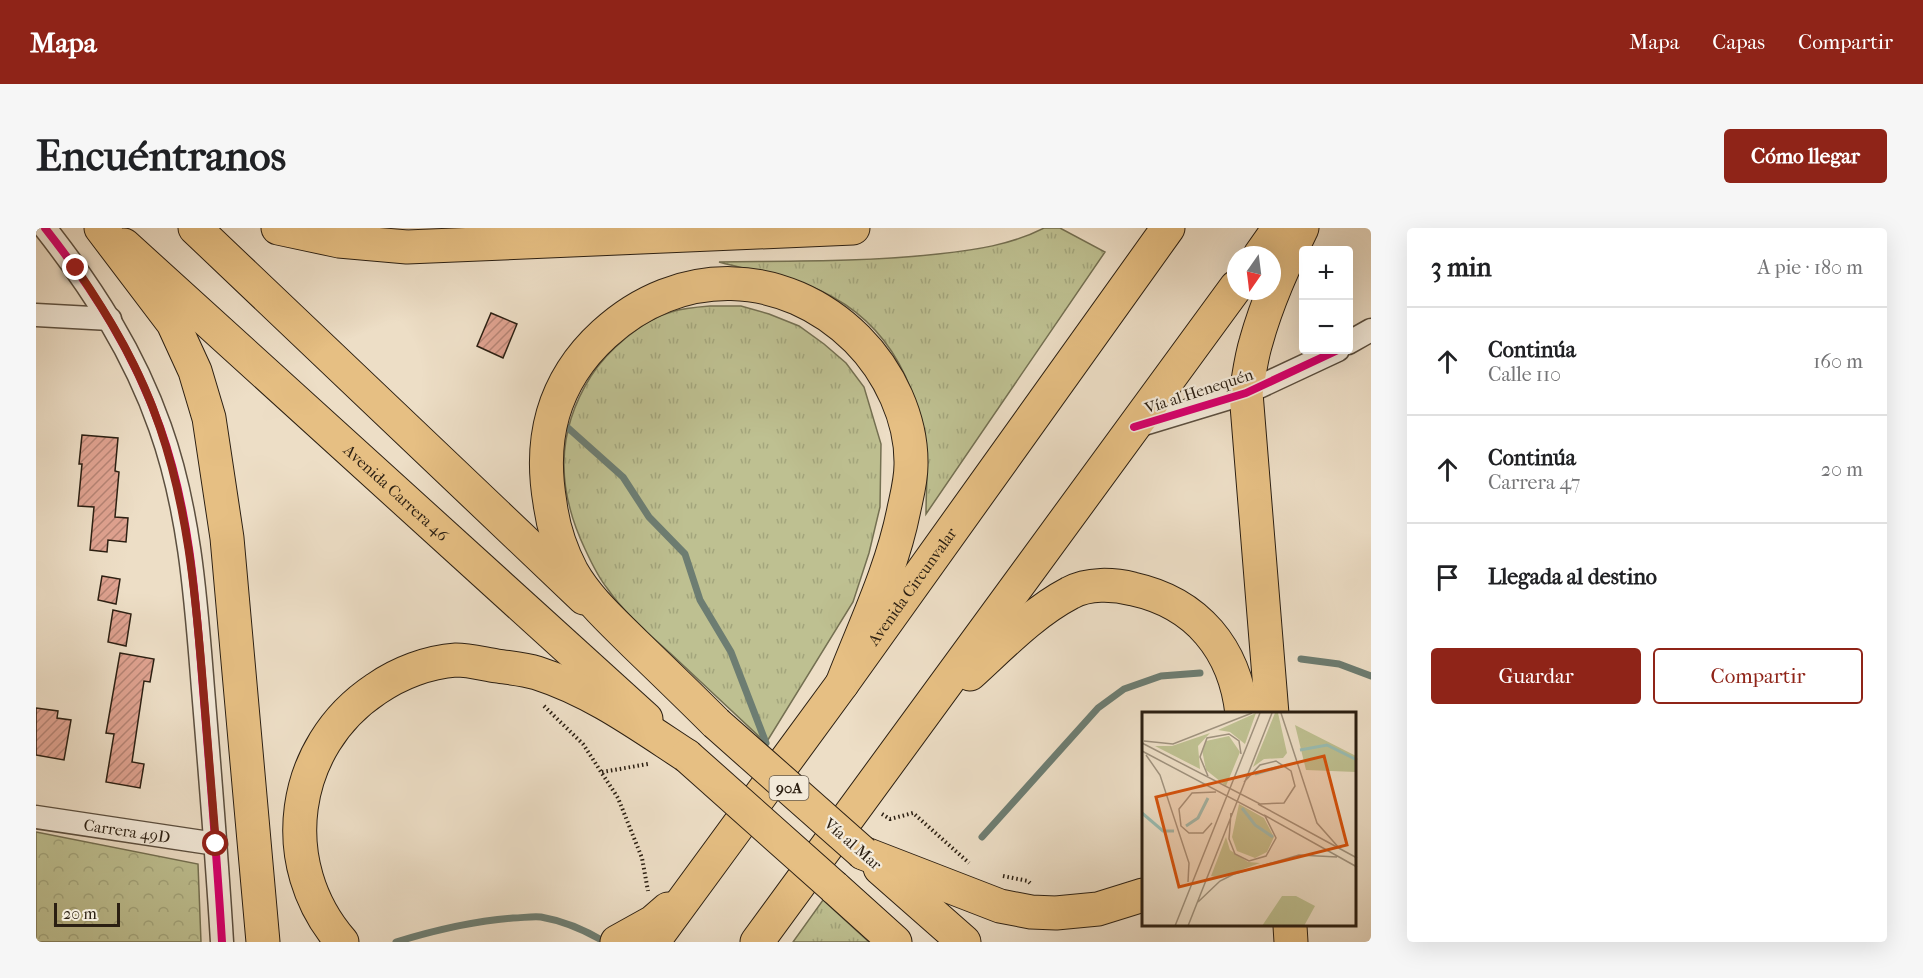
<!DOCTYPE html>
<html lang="es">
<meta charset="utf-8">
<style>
:root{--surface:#fff;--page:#f6f6f6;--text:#202124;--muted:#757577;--line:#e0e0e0;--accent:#8f2418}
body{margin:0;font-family:"IM FELL French Canon",serif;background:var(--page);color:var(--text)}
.controls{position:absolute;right:18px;top:18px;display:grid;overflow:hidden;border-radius:6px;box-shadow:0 6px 24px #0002}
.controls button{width:54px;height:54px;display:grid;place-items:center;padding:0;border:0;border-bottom:2px solid var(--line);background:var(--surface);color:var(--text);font:30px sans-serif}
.compass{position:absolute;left:1191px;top:18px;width:54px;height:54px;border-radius:50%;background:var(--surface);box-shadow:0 6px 24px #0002;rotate:194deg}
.scale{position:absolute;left:18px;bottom:15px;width:66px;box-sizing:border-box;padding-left:6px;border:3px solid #2b1f12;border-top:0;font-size:16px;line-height:21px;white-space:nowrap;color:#2b1f12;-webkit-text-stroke:4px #f3eada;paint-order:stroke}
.stop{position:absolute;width:18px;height:18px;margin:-14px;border:4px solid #8f2418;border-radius:50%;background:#fff}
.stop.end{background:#8f2418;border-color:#fff;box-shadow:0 2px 6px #0008}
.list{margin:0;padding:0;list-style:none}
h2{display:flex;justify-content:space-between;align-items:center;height:78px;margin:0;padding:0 24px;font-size:26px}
h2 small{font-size:20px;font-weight:400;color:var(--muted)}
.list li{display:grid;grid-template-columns:39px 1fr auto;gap:18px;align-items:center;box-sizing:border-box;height:108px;padding:0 24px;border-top:2px solid var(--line)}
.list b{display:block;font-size:22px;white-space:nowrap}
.list p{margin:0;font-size:20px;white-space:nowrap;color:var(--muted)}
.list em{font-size:20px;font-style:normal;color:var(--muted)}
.actions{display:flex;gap:12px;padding:18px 24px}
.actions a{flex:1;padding:14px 0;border:2px solid var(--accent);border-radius:6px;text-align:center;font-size:21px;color:var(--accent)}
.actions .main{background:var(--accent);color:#fff}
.icon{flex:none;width:33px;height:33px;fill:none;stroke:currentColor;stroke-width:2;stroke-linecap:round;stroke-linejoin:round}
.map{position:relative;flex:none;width:1335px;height:714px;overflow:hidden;border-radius:6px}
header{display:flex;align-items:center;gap:36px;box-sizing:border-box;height:84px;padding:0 30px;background:var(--accent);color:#fff}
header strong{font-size:28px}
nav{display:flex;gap:33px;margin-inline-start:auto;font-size:21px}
.intro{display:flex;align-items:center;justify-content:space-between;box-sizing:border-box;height:144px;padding:0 36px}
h1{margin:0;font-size:42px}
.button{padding:15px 27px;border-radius:6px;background:var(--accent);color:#fff;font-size:21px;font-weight:700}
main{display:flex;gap:36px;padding:0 36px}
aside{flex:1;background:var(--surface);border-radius:6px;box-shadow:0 6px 24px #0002}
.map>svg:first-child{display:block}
</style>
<header>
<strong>Mapa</strong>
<nav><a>Mapa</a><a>Capas</a><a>Compartir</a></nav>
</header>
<div class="intro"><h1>Encuéntranos</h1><a class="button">Cómo llegar</a></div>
<main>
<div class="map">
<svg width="1335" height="714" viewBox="0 0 1335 714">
<defs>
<pattern id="grass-tufts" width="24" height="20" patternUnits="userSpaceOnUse" patternTransform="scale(1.5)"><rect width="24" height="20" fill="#bec091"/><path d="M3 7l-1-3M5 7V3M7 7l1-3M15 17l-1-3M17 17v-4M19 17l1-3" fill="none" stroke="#a3a57c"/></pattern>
<pattern id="park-crowns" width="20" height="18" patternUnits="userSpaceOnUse" patternTransform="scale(1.5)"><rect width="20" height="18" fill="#bec091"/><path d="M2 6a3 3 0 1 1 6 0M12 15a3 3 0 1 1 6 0" fill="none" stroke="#a3a57c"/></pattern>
<pattern id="building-hatch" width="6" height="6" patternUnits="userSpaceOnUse" patternTransform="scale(1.5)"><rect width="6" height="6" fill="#dfa290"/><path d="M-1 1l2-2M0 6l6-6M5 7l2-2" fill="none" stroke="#b58374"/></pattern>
</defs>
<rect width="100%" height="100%" fill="#eddec6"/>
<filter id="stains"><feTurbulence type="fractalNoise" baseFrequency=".00333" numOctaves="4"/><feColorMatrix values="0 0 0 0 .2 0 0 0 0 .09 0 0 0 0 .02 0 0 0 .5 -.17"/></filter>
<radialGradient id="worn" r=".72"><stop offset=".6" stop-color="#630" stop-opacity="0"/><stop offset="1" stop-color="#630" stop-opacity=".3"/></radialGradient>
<g fill="url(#grass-tufts)" stroke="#747052" stroke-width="1.5">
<path d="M1008,0H1024L1069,24L890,286C890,271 891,255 891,240C885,157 852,88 771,57C743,47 712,42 683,34C756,33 829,34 902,26C939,22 975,17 1008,0Z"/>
<path d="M675,78H705L733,86L763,98L788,116L810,135L828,159L845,216L844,279L833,325L817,374L730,515C698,485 666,455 634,425C612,405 588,385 571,360C562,349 555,334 549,321C521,262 519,205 555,148C571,123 606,92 635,84C648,80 662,79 675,78Z"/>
<polygon points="787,672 833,714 757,714"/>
</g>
<polygon fill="url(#park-crowns)" stroke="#747052" stroke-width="1.5" points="0,604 162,636 165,714 0,714"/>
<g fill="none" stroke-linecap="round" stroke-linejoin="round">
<g stroke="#6d7d72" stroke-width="7">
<polyline points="531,199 587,249 613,289 649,326 664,372 695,424 730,515"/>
<polyline points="1265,431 1303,436 1335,448"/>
<polyline points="946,609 1062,480 1088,461 1125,448 1164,445"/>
<path d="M360,714C399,702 437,693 477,690C486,690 496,688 505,689C528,693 549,702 569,714"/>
</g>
</g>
<g fill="url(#building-hatch)" stroke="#2b1f12" stroke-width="1.5">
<polygon points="455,85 481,96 467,130 441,118"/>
<polygon points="46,207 82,210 79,243 83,244 79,289 92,290 90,314 72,312 71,324 54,322 58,279 42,278 46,236 43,236"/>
<polygon points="66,348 84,351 80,376 62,372"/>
<polygon points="77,382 95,386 90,418 72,414"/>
<polygon points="84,425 118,431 114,454 108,453 96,534 108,536 104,560 70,554 78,506 70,505"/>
<polygon points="0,480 22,483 21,490 35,492 28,532 0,527"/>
</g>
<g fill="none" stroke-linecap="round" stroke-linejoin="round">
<g stroke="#5c4f3f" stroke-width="25">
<g id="minor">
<path d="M9,0C57,61 98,125 124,199C154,283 160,373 167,461C174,545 181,630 186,714"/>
<polyline points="0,87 74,91"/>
<polyline points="1312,115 1335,102"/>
<polyline points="1098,199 1210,165 1302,122"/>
<path id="s1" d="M0,589L180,616"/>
</g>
</g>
<g stroke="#2b1f12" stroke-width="35">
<g id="primary">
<polyline points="159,0 548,370"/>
<path id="s2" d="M88,17L610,491"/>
</g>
</g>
<g stroke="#2b1f12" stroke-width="35">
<g id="trunk">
<polyline points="65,0 137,95 159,143 173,190 191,310 227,714"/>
<polyline points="242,0 303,13 371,19 817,0"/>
<polyline points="1224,27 1243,0"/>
<path d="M934,446C965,418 996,385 1034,365C1052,355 1077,356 1097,361C1161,375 1199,421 1206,486"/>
<path d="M1236,486L1210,165C1213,148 1215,130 1220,114C1231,74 1248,37 1266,0"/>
<path d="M680,495C653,468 626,442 599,416C576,393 552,372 536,344C525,323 517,299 514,275C509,246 509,214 517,186C526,155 545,127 568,106C643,37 748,39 821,111C853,143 876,191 875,237C875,252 871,267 868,281C856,342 828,399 806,456"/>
<polyline points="827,625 964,678 995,684 1020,685 1062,681 1107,667"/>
<polyline points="844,640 928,714"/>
<polyline points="798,659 859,714"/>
<polyline points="1254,698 1255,714"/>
<path d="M306,714C238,636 254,518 340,461C363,445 392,434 420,432C433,432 448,436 461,438C474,440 488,441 501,445C557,463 602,496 651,528"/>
<polyline points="581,714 617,694 632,681"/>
<path id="s3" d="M617,714L806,456L1132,0"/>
<polyline points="721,714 1200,59"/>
</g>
</g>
<g stroke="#2b1f12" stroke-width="4" stroke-dasharray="1.5 3" stroke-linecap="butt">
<polyline points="508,478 547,516 582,570 606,630 612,663"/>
<polyline points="566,544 612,536"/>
<polyline points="846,586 854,591 877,585 933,635"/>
<polyline points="967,648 992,653 994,655"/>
</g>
<use href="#minor" stroke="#f3eada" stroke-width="22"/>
<use href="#primary" stroke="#e6bf83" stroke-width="33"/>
<use href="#trunk" stroke="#e6bf83" stroke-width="33"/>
<g stroke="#2b1f12" stroke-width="35" stroke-linecap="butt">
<g id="trunk-bridge">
<polyline points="680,495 827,625"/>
<polyline points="651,528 798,659"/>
</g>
</g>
<use href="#trunk-bridge" stroke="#e6bf83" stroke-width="33"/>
<g stroke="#f3eada" stroke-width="11">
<g id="cycleway">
<path d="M9,0C57,61 98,125 124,199C154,283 160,373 167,461C174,545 181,630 186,714"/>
<polyline points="1098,199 1210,165 1302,122"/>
</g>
</g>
<use href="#cycleway" stroke="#d6006c" stroke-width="8"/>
</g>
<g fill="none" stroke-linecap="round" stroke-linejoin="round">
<path stroke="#8f2418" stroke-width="8" d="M40,40C74,90 105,142 124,200C151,279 159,362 166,445C171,502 175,559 180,616"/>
</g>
<g text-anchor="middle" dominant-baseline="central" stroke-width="4.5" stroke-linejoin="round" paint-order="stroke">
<rect fill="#f3eada" stroke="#675c4e" stroke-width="1.5" x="733.5" y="548" width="39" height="24" rx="4.5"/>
<g font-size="15" font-weight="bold" fill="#2b1f12">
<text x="753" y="560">90A</text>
</g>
<g font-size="16" fill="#2b1f12" stroke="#f3eada">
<text transform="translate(1163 163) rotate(-18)">Vía al Henequén</text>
<text stroke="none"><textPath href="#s2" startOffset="368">Avenida Carrera 46</textPath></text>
<text stroke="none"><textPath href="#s3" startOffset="440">Avenida Circunvalar</textPath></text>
<text stroke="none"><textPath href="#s1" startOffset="92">Carrera 49D</textPath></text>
<text transform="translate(817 616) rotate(41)">Vía al Mar</text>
</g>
</g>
<g transform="translate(1106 484)">
<rect width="214" height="214" fill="#eddec6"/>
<path d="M114,1L103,32L88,20L76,18ZM133,1H136L145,41L141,46L122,47L111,55ZM68,21L56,34L58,57L13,34H30ZM87,24L98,40L84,74L64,58L60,38L64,29ZM97,92L122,106L132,125L125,140L113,146L95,139L90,125ZM84,125L88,138L106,150L118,151L77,166L69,164Z" fill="#bec091"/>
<path d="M153,13L214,44V60L164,58ZM140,184H154L173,194L162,214H120Z" fill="#bec091"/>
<path fill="none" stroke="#99bcb2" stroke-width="3" d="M158,38L185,33L215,48M113,62L137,55M100,96L113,113L131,125M0,101L21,119H32M44,114L56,106L66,86"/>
<path fill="none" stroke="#9f927e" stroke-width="1.5" d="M139,1L175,111L198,137M2,29L31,32L110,1M0,31L118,92L142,91L153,74L149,59L134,49L118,53L102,70M0,39L123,104L134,126L124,144L107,149L93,142L87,127L89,101M4,43L18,63L47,151L46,170M66,64L58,45L65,26L87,22L97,29L99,42M116,92L215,146M122,103L215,155M70,111L61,121H47L39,114L37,97L50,81L74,80M56,190L78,169L92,162L157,143L195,145M33,214L118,1M46,214L130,1"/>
<path fill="#d5530d" fill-opacity="0.15" stroke="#d5530d" stroke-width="3" d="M182,44L205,133L37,175L14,85Z"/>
<rect width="214" height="214" fill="none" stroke="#2b1f12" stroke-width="3"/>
</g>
<rect width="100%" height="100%" filter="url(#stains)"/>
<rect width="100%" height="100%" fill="url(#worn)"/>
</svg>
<div class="controls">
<button>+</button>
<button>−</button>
</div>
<svg class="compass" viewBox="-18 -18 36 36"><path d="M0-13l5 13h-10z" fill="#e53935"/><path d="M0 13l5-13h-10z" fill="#757577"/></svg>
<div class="scale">20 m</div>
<div class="stop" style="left:180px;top:616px"></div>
<div class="stop end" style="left:40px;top:40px"></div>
</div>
<aside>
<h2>3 min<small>A pie · 180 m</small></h2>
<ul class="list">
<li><svg class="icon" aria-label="ahead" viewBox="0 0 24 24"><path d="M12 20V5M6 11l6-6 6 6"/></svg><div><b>Continúa</b><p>Calle 110</p></div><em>160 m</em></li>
<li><svg class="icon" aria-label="ahead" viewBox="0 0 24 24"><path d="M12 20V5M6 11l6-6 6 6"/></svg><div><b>Continúa</b><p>Carrera 47</p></div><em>20 m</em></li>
<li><svg class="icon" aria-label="arrive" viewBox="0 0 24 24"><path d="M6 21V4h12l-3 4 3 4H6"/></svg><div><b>Llegada al destino</b></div></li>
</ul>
<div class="actions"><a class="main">Guardar</a><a>Compartir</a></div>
</aside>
</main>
